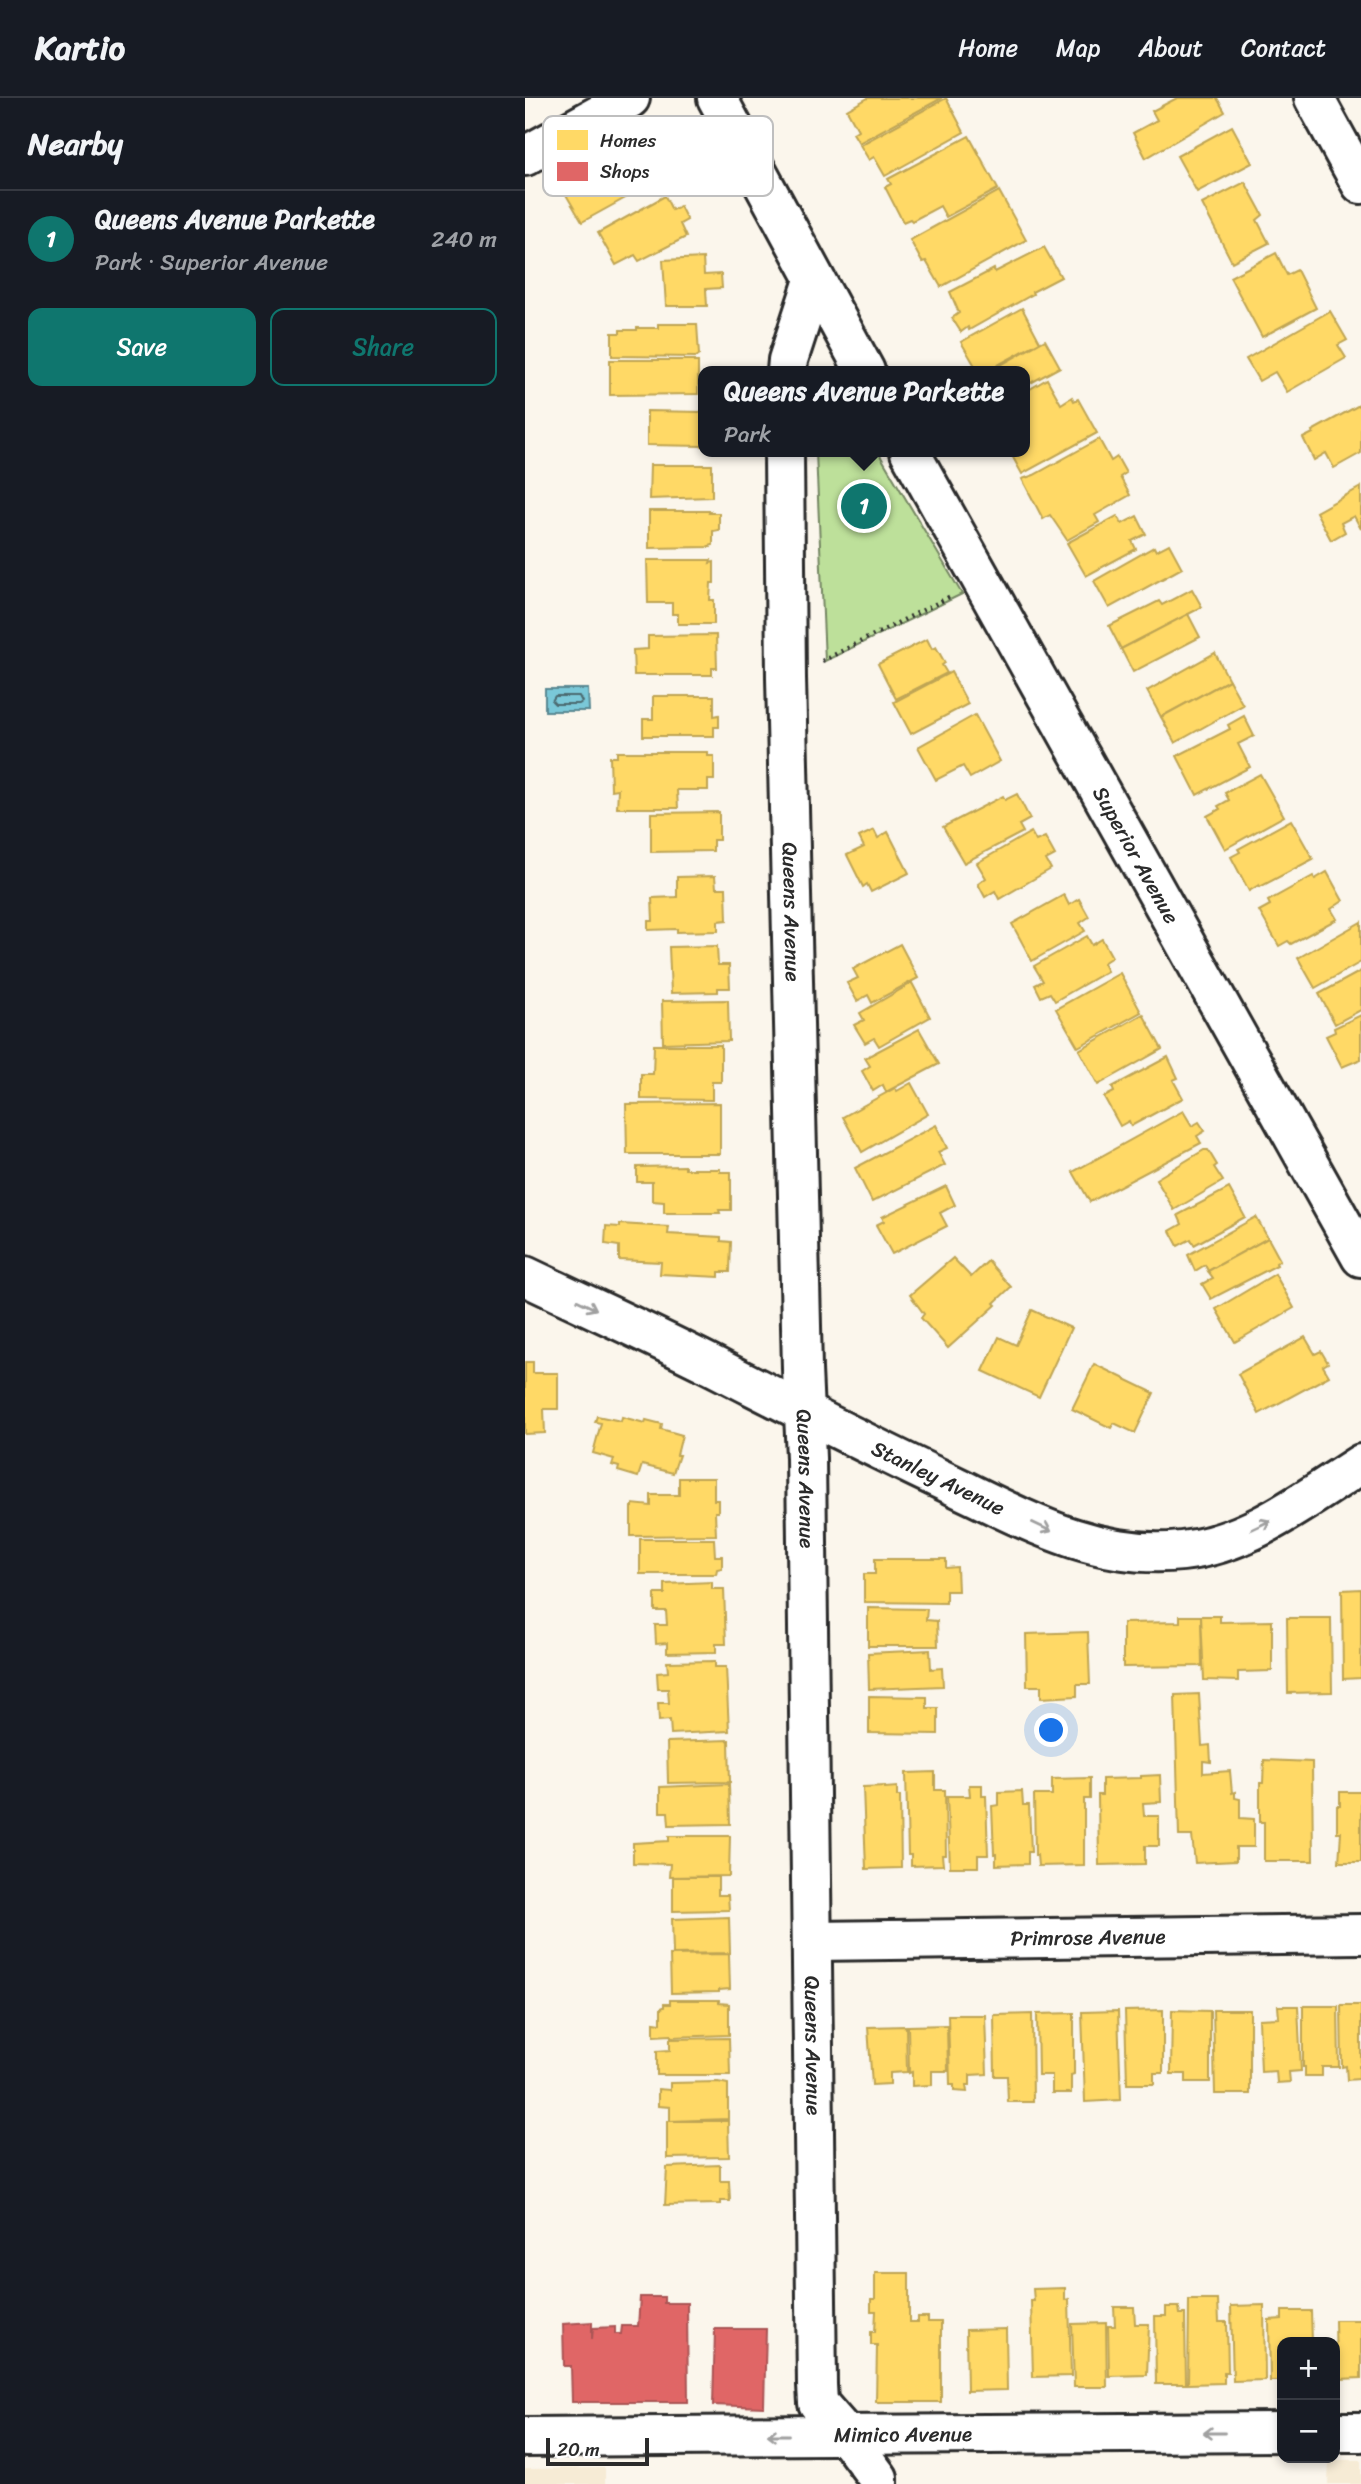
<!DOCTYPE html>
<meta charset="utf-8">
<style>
:root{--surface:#171b24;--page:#20242c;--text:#f1f3f6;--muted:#9ea1a6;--line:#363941;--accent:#0f766e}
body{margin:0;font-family:Sriracha,sans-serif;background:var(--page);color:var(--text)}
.controls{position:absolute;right:21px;bottom:21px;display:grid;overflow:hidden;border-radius:14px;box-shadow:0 4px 10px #0003}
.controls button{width:63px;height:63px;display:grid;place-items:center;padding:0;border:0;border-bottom:2px solid var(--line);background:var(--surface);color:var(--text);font:35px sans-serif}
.scale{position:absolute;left:21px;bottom:18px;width:103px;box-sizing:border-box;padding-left:7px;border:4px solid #2b2b2b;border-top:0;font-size:19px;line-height:24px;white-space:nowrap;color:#2b2b2b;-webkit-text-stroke:5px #fff;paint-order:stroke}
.you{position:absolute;left:527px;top:1633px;width:24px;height:24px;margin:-18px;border:5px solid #fff;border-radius:50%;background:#1a73e8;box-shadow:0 0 0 10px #1a73e833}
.badge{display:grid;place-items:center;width:46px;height:46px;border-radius:50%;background:var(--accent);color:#fff;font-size:23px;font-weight:700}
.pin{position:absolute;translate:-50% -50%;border:4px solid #fff;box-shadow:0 2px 7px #0006}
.popup{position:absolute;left:173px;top:268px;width:332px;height:91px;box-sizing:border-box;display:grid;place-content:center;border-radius:14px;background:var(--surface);filter:drop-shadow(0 2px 5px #0005);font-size:23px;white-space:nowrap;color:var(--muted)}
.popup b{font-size:26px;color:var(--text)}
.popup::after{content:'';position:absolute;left:50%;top:100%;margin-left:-14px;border:14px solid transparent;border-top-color:var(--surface)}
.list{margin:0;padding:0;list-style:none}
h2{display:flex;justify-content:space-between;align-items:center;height:91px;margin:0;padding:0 28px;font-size:30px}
h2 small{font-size:23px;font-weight:400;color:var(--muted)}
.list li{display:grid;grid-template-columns:46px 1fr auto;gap:21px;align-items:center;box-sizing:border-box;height:98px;padding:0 28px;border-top:2px solid var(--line)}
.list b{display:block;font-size:26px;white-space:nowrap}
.list p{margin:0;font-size:23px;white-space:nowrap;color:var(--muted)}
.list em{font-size:23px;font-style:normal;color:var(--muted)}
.actions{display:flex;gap:14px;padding:21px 28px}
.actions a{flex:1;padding:16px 0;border:2px solid var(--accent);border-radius:14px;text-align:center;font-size:24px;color:var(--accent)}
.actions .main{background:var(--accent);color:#fff}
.map{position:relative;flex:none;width:836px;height:2386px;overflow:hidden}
header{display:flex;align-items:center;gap:42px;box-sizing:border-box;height:98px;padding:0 35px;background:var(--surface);border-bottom:2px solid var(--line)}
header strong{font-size:33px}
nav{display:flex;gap:38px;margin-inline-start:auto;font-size:24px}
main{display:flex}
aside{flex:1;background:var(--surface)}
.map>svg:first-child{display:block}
</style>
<header>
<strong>Kartio</strong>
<nav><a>Home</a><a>Map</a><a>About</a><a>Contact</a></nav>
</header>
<main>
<aside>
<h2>Nearby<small></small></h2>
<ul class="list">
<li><span class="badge">1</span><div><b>Queens Avenue Parkette</b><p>Park · Superior Avenue</p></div><em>240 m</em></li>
</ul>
<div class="actions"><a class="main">Save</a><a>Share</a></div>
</aside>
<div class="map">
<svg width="836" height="2386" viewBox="0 0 836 2386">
<rect width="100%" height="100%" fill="#fbf6ec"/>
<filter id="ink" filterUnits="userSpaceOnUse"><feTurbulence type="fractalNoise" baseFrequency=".0143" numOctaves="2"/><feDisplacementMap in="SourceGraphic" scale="14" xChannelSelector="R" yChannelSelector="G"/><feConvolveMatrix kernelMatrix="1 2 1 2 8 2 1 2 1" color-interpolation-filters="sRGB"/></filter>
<g filter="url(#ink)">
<g fill="#f6ebd5">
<polygon points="804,2362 836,2362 836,2386 803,2386"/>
<polygon points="80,2370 80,2386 0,2386 0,2371"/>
</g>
<polygon fill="#bde09a" stroke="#748662" stroke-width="2" points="291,354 353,354 437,496 300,563"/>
<polygon fill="#7ac8d8" stroke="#5a8993" stroke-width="2" points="20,591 63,591 64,613 20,613"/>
<g fill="#ffd966" stroke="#bfa554" stroke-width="2">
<polygon points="343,0 417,0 334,45 328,35 333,32 322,12"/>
<polygon points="421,0 439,34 360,78 349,59 344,62 335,47"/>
<polygon points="652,0 692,0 700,14 621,60 608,35 632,22 627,13"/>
<polygon points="707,28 727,65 672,94 652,58"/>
<polygon points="444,38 473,91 421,119 415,108 387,123 385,121 378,124 360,89 366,86 363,81"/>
<polygon points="115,54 131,83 57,124 40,95"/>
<polygon points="720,84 738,117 732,122 744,145 707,164 677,106"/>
<polygon points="474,93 501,142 416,189 401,163 397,164 385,142"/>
<polygon points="140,98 147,112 155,108 162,122 155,126 161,139 114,163 110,157 91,167 73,135"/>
<polygon points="519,149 536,179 507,194 508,196 444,232 443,229 436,234 427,220 434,215 425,194 469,171 470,174"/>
<polygon points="751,155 762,177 772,172 791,210 737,239 705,179"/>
<polygon points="178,160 179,177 196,176 197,190 181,191 182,208 141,208 138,162"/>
<polygon points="497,210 515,244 462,273 453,273 436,244"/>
<polygon points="805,213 822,242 813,247 821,260 762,294 750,274 734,283 721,261"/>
<polygon points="133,226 172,226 174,257 171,259 87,258 87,235 95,235 95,232 112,232 112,230 133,230"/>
<polygon points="520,242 535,269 500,288 500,273 468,273 467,272"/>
<polygon points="85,262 169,262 169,264 173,264 173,296 85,297"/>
<polygon points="522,281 536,306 547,299 549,303 553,301 572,335 497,376 485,354 500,354 500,294"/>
<polygon points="836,306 836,355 809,370 801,355 789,362 778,340 788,335 787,333"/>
<polygon points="122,313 178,314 178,348 122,347"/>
<polygon points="574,341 586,363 592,359 601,375 595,379 605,397 570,417 574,424 542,442 525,417 518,421 497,381 509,377"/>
<polygon points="125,367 187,367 187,399 124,401"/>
<polygon points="836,389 836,431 829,418 816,425 820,434 806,442 791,414"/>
<polygon points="124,413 185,413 184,415 194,415 194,432 188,433 188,447 184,448 185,449 124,450"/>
<polygon points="592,418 597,426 612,418 621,436 607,443 611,451 561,478 542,445"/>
<polygon points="644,446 657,470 584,510 569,483 629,449 631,453"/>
<polygon points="122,462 186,462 185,465 189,464 189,485 186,485 185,502 189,502 189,526 153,526 153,516 147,516 147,505 123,505"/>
<polygon points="667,491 677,509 596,551 584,528 634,503 637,507"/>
<polygon points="663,516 675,539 608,574 596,551"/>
<polygon points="191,537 192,570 187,570 187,577 109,577 108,552 123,551 123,538"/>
<polygon points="402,541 407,551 411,549 420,565 417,567 422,575 371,601 353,566"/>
<polygon points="690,555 704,582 636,619 622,593"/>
<polygon points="426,574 443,606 386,636 369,604"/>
<polygon points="704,582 718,607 650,645 636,619"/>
<polygon points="128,598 189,598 189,618 194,617 194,629 189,629 189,638 118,638 118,621 128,621"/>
<polygon points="450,617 475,663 445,680 438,668 411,682 393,649"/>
<polygon points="719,618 729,638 713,646 725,669 672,697 652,658 705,631 703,627"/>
<polygon points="92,654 183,654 183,658 189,658 189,682 183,682 183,692 152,692 153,710 92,710 93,691 86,692 85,659 92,659"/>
<polygon points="735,676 759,718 700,751 682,718 695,711 693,708 704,702 700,695"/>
<polygon points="492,696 505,721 494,727 498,734 439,765 418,729 478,698 480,702"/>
<polygon points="194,714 194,742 188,742 188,753 126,754 126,715"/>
<polygon points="766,722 788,761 735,789 734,787 724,793 706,759 715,754 713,751"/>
<polygon points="349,732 353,740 363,734 384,775 346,794 342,786 338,789 322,757 339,749 334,739"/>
<polygon points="506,734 511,743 520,739 530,757 521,762 526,771 474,801 470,793 460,799 453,786 461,780 452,765"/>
<polygon points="802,774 818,803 806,811 812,821 766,846 763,843 754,848 734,813 745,807 743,803 788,778 790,781"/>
<polygon points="190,778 191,790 201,790 202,822 193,823 193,833 152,834 152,831 123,832 123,823 128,823 127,800 152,799 152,779"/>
<polygon points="539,797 544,807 554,801 564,819 555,825 560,833 507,863 487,826"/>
<polygon points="836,824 836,864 790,890 773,860"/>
<polygon points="562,838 567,847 577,841 587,859 578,865 582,873 530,903 525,895 516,899 510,887 518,883 509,868"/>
<polygon points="375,846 393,880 347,905 343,897 332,903 322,885 333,880 328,871"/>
<polygon points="192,848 193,867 204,867 205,890 193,890 193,894 146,895 144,849"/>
<polygon points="836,873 836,912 810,926 794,896"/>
<polygon points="595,875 616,914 553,949 531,911"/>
<polygon points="387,885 405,919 354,948 349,940 340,945 329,927 339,922 335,915"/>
<polygon points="203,902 204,943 138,945 137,903"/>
<polygon points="618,916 637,951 573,987 554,952"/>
<polygon points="836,917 836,961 817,969 801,938 810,934 809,930"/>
<polygon points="394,931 414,966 361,994 358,987 348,993 337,973 345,968 340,960"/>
<polygon points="129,947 196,947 196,984 187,984 187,1002 116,1001 116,976 128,976"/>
<polygon points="643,959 653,980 648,982 658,1000 606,1028 604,1023 595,1028 579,999 589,994 587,989"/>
<polygon points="386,985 403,1016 337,1054 318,1019 370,990 372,993"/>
<polygon points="195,1005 195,1056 102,1056 101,1006"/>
<polygon points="658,1013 667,1028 674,1024 680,1033 672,1038 676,1045 565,1104 548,1074"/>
<polygon points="411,1027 422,1050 413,1054 420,1067 347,1104 330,1070"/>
<polygon points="679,1052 683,1052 692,1067 689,1069 698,1083 649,1112 631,1081"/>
<polygon points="160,1068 160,1071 195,1071 195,1074 206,1074 206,1112 194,1112 195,1115 139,1115 139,1104 127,1103 127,1084 112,1084 112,1069"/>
<polygon points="421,1088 430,1107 415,1115 422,1128 367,1156 351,1127 359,1123 357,1119"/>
<polygon points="704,1090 720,1119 669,1147 666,1141 653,1148 645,1133 657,1126 653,1117"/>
<polygon points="731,1119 743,1140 683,1173 680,1167 670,1173 663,1157"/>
<polygon points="95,1126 144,1129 143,1136 196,1139 196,1143 206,1144 205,1174 194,1174 194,1179 135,1176 136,1164 94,1162 94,1148 80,1146 81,1128 95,1129"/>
<polygon points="743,1140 755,1162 751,1165 752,1167 686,1201 677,1186 688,1180 683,1173"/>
<polygon points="428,1160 446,1179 463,1163 486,1189 469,1205 471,1207 423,1250 396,1220 399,1216 385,1197"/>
<polygon points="750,1176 769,1210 710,1244 691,1211"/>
<polygon points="507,1212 546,1230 514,1299 458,1273 474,1239 491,1247"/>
<polygon points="780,1239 790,1256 796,1253 803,1265 798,1268 804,1278 734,1316 713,1276"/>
<polygon points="0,1264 8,1264 8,1275 33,1275 33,1311 19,1311 20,1335 0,1336"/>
<polygon points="569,1266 629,1295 610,1335 589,1325 586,1330 547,1311"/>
<polygon points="72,1318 96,1323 97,1319 120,1325 121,1322 137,1326 136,1331 157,1337 152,1357 154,1357 148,1375 117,1367 113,1379 93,1373 94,1369 87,1367 89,1361 68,1355 76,1325 70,1324"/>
<polygon points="154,1380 189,1380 189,1402 193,1402 193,1414 190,1414 191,1437 106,1438 106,1409 108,1409 108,1406 126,1408 126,1397 154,1397"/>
<polygon points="115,1441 189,1441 190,1458 197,1458 197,1470 192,1471 191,1476 115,1476"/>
<polygon points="350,1461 421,1461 421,1470 432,1469 433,1493 421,1493 421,1505 339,1504 339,1476 350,1476"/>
<polygon points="187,1484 187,1491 199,1491 201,1546 191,1546 191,1554 142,1555 142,1545 131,1546 130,1527 142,1527 141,1513 130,1513 130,1496 140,1496 140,1486"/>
<polygon points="836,1491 836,1580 818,1581 817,1492"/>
<polygon points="343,1510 402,1511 401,1522 412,1523 413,1548 343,1548"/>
<polygon points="655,1518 676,1518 677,1568 598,1569 598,1525 655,1524"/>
<polygon points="676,1518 695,1518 695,1524 747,1523 747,1573 713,1574 713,1583 679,1582"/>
<polygon points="762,1520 806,1520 807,1594 763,1595"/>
<polygon points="563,1534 565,1586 552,1586 552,1598 516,1600 516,1588 502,1588 501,1536"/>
<polygon points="405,1552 406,1571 417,1570 418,1588 344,1591 343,1555"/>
<polygon points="190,1563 190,1569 201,1569 204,1633 146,1636 145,1622 134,1623 133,1605 144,1605 143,1591 133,1591 132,1575 143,1574 142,1564"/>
<polygon points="674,1596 677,1648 685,1647 686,1664 678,1663 678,1675 705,1673 707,1695 710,1694 710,1700 715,1701 715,1720 729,1721 729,1749 711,1749 711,1763 670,1765 667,1738 654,1738 650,1597"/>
<polygon points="344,1598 402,1599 402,1610 413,1610 413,1636 344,1635"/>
<polygon points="204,1642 205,1684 143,1685 142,1644"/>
<polygon points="739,1662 787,1664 788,1763 739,1763 739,1724 735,1724 735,1685 738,1685"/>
<polygon points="410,1674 410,1692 420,1692 421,1757 417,1757 418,1767 386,1768 386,1757 383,1757 381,1675"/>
<polygon points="635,1677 636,1704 618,1705 619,1718 634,1718 634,1748 620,1748 620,1766 574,1767 573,1697 577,1697 577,1681 616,1680 616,1678"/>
<polygon points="565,1680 565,1701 559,1701 559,1767 513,1768 512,1757 510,1757 509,1697 527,1697 527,1681"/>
<polygon points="204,1686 205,1726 144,1727 143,1714 135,1714 135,1689"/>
<polygon points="444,1687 457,1687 457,1698 461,1698 463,1757 453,1757 453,1769 425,1769 422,1698 445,1698"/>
<polygon points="360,1688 360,1690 372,1689 372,1698 375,1698 376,1770 341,1771 338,1689"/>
<polygon points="497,1693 498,1707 504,1707 506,1754 503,1754 503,1766 471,1767 471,1756 469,1756 467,1708 474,1707 474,1694"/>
<polygon points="815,1694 836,1694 836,1764 814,1764 816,1734 812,1734 812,1708 815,1708"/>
<polygon points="144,1738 205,1738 204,1778 144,1779 145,1766 108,1765 108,1745 144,1743"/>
<polygon points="148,1779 193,1779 193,1797 203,1797 204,1812 148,1813"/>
<polygon points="204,1819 205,1855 148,1856 147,1821"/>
<polygon points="204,1856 205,1891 194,1892 194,1894 146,1895 145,1857"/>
<polygon points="145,1902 194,1902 194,1905 204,1906 204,1937 146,1939 146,1937 129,1938 129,1924 136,1925 136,1910 139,1909 139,1906 145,1906"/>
<polygon points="816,1907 836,1907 836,1968 834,1968 834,1981 822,1982 821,1968 817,1969"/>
<polygon points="753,1908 773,1908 776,1973 764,1974 765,1984 752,1985 751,1973 736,1974 734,1921 754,1920"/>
<polygon points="778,1908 813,1908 814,1969 797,1969 797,1978 780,1978 780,1969 778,1969"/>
<polygon points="638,1912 638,1975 629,1975 629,1986 602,1986 600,1913"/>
<polygon points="647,1912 685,1913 685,1984 661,1984 661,1976 646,1976"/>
<polygon points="688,1912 725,1912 725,1996 690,1996"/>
<polygon points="593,1913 596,2002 560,2004 557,1914"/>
<polygon points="549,1915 549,1976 546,1977 546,1995 527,1995 527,1977 513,1977 512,1916"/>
<polygon points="507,1916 508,2004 483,2004 482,1978 470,1978 469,1917"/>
<polygon points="423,1917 460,1917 462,1976 445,1977 445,1987 441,1987 442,1994 429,1993 429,1987 425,1987"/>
<polygon points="422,1927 423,1973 407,1973 407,1987 387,1988 387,1974 384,1975 383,1928"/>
<polygon points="381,1928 382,1974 365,1975 365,1986 347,1987 343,1929"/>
<polygon points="204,1940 205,1977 132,1977 132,1953 145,1952 145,1941"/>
<polygon points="193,1984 203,1986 203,2021 145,2023 145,2009 133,2008 133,1991 145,1992 145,1985"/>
<polygon points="142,2023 203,2023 204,2059 142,2060"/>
<polygon points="195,2067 195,2083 204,2083 205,2103 196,2103 196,2106 140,2107 142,2069"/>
<polygon points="350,2175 384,2175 384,2224 393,2224 393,2219 403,2219 403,2224 416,2224 416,2304 351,2304 352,2247 346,2247 346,2234 350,2234 351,2213 346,2213 346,2201 350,2201"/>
<polygon points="540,2190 540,2202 544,2201 546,2278 508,2279 506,2203 509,2203 508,2191"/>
<polygon points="664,2202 693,2202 694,2224 702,2224 703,2274 699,2274 699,2285 663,2286"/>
<polygon points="739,2207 740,2282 708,2283 706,2208"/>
<polygon points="589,2209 609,2209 610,2226 624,2226 622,2277 584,2278 583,2228 590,2228"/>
<polygon points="641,2209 654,2209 655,2216 660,2216 661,2286 631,2286 630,2218 641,2218"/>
<polygon points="757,2213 786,2213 787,2244 757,2244 757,2283 745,2283 744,2222 757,2221"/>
<polygon points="810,2222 836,2222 836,2280 815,2281 814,2271 811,2271"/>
<polygon points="581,2225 582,2289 549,2289 547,2226"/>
<polygon points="481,2231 482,2292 442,2293 441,2232"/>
</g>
<g fill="#e06666" stroke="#aa5454" stroke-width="2">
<polygon points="115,2199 139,2199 139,2205 162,2205 163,2304 47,2304 46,2268 39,2268 38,2226 67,2224 67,2241 68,2230 90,2229 90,2236 96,2236 97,2228 113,2228"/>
<polygon points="190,2231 241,2231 239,2309 188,2307"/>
</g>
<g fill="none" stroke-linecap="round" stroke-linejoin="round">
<polygon stroke="#4b6a70" stroke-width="2" points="30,598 54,598 57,604 54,606 30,606 27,603"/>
<g stroke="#2b2b2b" stroke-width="44">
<g id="minor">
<polyline points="192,0 340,273"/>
<polyline points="789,0 836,86"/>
<polyline points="0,58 105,0"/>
<polyline points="262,273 263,262 289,182"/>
<path id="s1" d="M259,354L261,580L277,1271L281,1360L292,2287L293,2305L321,2337L353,2380V2386"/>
<path id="s2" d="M385,354L836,1159"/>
<path id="s3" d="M0,1178C67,1210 134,1240 200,1274C271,1310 341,1346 413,1380C492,1417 567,1463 657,1453C724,1446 781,1401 836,1366"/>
<path id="s4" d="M288,1843L836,1836"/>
<polyline points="810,2334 836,2334"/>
<path id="s5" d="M0,2339L757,2334"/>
</g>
</g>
<polyline stroke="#2b2b2b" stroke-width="4.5" stroke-dasharray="2 5" stroke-linecap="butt" points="297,563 426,498"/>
<use href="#minor" stroke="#fff" stroke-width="38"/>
</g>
<defs><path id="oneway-shaft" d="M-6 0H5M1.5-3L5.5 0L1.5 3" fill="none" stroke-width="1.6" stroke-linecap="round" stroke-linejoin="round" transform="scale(1.75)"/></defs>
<g stroke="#a0a0a0">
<use href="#oneway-shaft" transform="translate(62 1207) rotate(26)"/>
<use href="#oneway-shaft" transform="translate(736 1427) rotate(-26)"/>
<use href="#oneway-shaft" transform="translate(517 1429) rotate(25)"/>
<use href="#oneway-shaft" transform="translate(689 2335) rotate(180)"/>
<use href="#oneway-shaft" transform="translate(253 2337) rotate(180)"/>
</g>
</g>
<g text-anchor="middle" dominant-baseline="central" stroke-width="7" stroke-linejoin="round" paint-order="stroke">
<g font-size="21" fill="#2b2b2b" stroke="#fff">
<text stroke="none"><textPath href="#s2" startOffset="462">Superior Avenue</textPath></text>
<text stroke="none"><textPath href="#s1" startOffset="460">Queens Avenue</textPath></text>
<text stroke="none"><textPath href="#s1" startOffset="1027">Queens Avenue</textPath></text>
<text stroke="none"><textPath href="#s3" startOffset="460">Stanley Avenue</textPath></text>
<text stroke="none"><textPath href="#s4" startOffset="275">Primrose Avenue</textPath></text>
<text stroke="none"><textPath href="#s1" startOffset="1594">Queens Avenue</textPath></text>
<text stroke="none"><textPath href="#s5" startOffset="378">Mimico Avenue</textPath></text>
</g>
</g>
<rect x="18" y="18" width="230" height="80" rx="10" fill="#fff" stroke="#bfbfbf" stroke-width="2"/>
<rect x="32" y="32" width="31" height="20" fill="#ffd966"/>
<rect x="32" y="64" width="31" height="19" fill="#e06666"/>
<g font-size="19" fill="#2b2b2b">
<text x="75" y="49">Homes</text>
<text x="75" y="80">Shops</text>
</g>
</svg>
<div class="controls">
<button>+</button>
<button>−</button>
</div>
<div class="scale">20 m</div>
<div class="you"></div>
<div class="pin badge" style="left:339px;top:408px">1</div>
<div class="popup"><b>Queens Avenue Parkette</b>Park</div>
</div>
</main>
